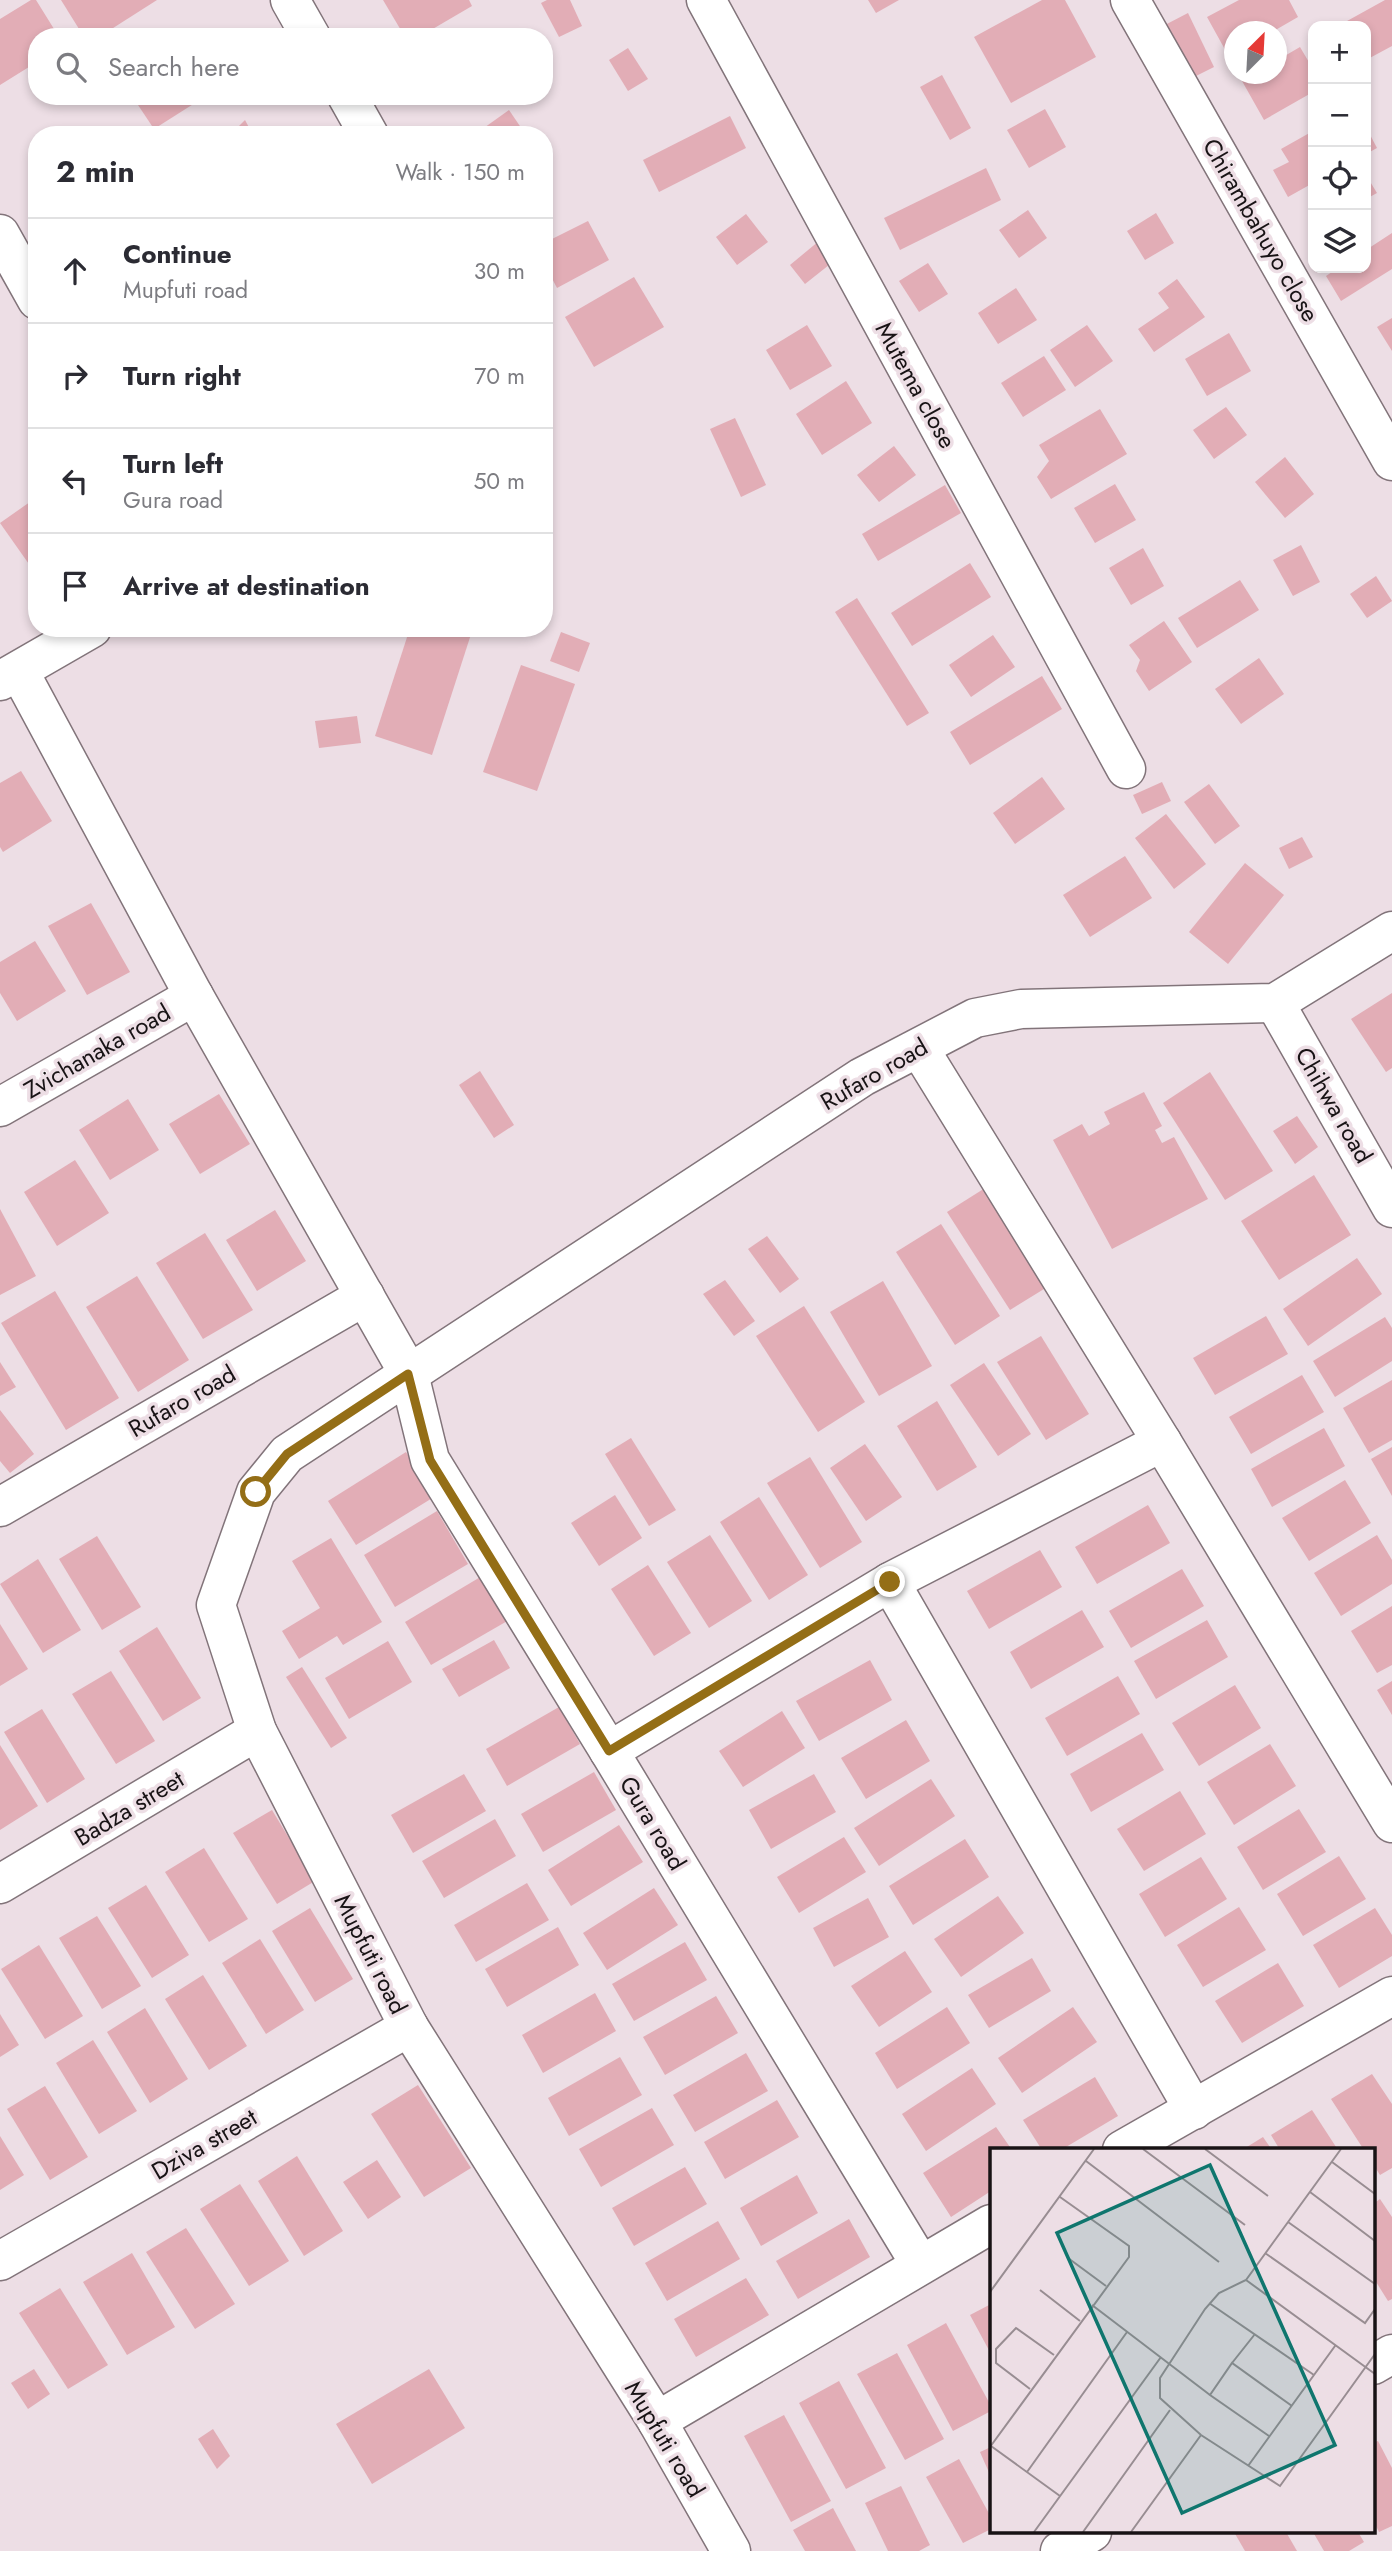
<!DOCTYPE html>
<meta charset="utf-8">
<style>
:root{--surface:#fff;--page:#f2f2f3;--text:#2b2b33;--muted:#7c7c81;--line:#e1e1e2}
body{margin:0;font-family:Jost,sans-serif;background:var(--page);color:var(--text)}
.controls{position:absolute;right:21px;top:21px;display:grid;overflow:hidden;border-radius:14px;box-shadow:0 4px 10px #0003}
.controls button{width:63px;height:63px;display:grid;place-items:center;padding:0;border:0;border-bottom:2px solid var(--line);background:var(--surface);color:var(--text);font:35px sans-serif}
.compass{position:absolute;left:1224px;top:21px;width:63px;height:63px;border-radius:50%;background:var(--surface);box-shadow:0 4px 10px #0003;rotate:24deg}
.stop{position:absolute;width:21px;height:21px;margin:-16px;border:5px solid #946e16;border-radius:50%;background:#fff}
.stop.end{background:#946e16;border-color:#fff;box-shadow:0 2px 7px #0008}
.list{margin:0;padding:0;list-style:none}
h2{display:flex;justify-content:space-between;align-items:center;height:91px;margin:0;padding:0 28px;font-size:30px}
h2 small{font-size:23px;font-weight:400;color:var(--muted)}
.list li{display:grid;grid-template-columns:46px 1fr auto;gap:21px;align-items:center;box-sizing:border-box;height:105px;padding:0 28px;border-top:2px solid var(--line)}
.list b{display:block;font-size:26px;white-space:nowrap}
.list p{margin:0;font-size:23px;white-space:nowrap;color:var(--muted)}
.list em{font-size:23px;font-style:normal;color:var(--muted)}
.icon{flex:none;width:38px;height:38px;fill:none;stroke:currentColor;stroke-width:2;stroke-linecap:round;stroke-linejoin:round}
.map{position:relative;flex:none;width:1392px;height:2551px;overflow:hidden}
.search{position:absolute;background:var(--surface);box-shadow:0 4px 10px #0003;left:28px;top:28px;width:525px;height:77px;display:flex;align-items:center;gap:18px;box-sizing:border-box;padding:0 24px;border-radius:28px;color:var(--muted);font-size:26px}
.panel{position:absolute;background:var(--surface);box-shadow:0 4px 10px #0003;left:28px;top:126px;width:525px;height:511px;border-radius:28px}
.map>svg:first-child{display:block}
</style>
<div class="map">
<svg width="1392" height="2551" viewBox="0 0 1392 2551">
<rect width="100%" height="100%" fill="#eddee5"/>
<g fill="#e2adb6">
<polygon points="31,0 36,0 59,37 37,37 37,62 0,85 0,19"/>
<polygon points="61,0 157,0 99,37 84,37"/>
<polygon points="383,0 469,0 472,6 419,37 405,37"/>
<polygon points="547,0 570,0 582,26 559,37 541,3"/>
<polygon points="868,0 899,0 876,13"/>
<polygon points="1042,0 1065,0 1096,57 1011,103 974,37"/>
<polygon points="1239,0 1289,0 1298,17 1272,32 1234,32 1234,52 1228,55 1207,17"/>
<polygon points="1385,0 1392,0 1392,46 1366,60 1366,26 1338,26"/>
<polygon points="1188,13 1214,67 1188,80 1161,27"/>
<polygon points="1300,47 1313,69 1313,92 1264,120 1242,81 1254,74 1276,74 1276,61"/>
<polygon points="628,48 648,79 628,91 609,60"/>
<polygon points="942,75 971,128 950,140 920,87"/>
<polygon points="132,96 206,96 154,129"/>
<polygon points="1045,109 1066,147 1029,168 1007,130"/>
<polygon points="509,110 526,135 474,135"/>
<polygon points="730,116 746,148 659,192 643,160"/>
<polygon points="245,120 253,135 230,135"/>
<polygon points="1366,127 1377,148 1366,154"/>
<polygon points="1313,131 1313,183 1288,197 1273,170 1289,162 1281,149"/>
<polygon points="986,168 1001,200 900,250 884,218"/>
<polygon points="1366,175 1377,193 1366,199"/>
<polygon points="1028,210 1047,238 1019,258 999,230"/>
<polygon points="1156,213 1174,243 1145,260 1127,231"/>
<polygon points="746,214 768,242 737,265 716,237"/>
<polygon points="588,221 609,260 557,288 544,263 544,243"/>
<polygon points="1392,233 1392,269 1341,301 1326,276 1338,268 1366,268 1366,250"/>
<polygon points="819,241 834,261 805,284 790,265"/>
<polygon points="928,263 948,294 919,312 899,281"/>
<polygon points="634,277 664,327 594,367 565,317"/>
<polygon points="1177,279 1205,317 1154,352 1138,329 1169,308 1158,293"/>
<polygon points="1016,288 1037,320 998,344 978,313"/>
<polygon points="1392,318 1392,351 1377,327"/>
<polygon points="807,325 832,366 790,390 766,350"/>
<polygon points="1087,325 1113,361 1075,387 1050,350"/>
<polygon points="1229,333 1251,371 1207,396 1185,359"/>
<polygon points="1044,356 1066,390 1023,417 1001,383"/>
<polygon points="846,381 872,423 822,455 796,414"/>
<polygon points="1226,407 1247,435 1214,459 1193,430"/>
<polygon points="1100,409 1127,454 1051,499 1037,477 1049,461 1039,445"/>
<polygon points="735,418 766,485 741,497 710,429"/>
<polygon points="894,446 916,475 879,502 857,475"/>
<polygon points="1285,457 1314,494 1285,518 1255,482"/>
<polygon points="1115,484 1136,520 1095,543 1074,508"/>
<polygon points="945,485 961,513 878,561 862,534"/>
<polygon points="37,497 37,563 31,567 0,523"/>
<polygon points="1301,545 1320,582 1293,596 1273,560"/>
<polygon points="1143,548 1164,586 1131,605 1109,568"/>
<polygon points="970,563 991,597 912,646 891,613"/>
<polygon points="1376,576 1392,601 1367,618 1350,594"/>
<polygon points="1240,580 1259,610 1197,648 1178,618"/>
<polygon points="857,598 929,713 907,726 835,612"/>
<polygon points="1164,621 1192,662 1149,691 1136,671 1140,660 1129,645"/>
<polygon points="410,628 473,628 432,755 375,736"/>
<polygon points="561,632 590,643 579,672 550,661"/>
<polygon points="993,635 1015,667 971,697 949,665"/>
<polygon points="1259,658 1284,694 1241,724 1215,689"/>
<polygon points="521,665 575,684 537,791 483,772"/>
<polygon points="1042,676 1062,709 970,765 950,732"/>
<polygon points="357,716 361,743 319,748 315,721"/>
<polygon points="21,771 52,821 3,852 0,847 0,783"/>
<polygon points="1042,777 1065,809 1015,844 993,813"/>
<polygon points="1162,782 1171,801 1142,814 1133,795"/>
<polygon points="1209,784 1240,826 1215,844 1184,802"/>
<polygon points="1166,814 1206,864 1174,889 1135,838"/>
<polygon points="1302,837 1313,857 1289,869 1279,848"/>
<polygon points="1125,856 1152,898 1090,937 1063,895"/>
<polygon points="1245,863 1284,895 1228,964 1189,932"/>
<polygon points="91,903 130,972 87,995 48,926"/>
<polygon points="35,941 66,991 17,1021 0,993 0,962"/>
<polygon points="1392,993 1392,1068 1386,1072 1351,1019"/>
<polygon points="480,1071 514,1125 494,1138 459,1085"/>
<polygon points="1210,1072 1273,1171 1225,1200 1163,1103"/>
<polygon points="1144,1092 1162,1126 1155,1130 1162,1143 1174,1137 1208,1199 1112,1249 1053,1140 1082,1124 1089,1136 1110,1124 1104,1112"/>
<polygon points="219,1094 250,1144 200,1174 169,1124"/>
<polygon points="128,1099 159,1150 110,1180 79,1130"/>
<polygon points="1297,1116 1318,1147 1295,1164 1273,1131"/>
<polygon points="75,1160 109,1213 57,1246 24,1192"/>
<polygon points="1314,1175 1351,1235 1279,1280 1241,1221"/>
<polygon points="993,1183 1057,1281 1010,1310 947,1212"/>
<polygon points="0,1209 36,1276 0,1295"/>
<polygon points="275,1210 306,1261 257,1291 226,1240"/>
<polygon points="941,1224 1000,1316 955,1345 896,1252"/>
<polygon points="205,1233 253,1310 203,1339 156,1263"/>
<polygon points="767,1236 799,1279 780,1293 748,1249"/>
<polygon points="1357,1258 1382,1294 1308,1346 1283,1309"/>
<polygon points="137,1276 189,1360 138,1392 86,1307"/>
<polygon points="725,1280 755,1321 734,1336 703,1294"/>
<polygon points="883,1281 932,1366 879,1396 830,1312"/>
<polygon points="55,1291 119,1398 66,1430 1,1323"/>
<polygon points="804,1306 865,1402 818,1432 756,1336"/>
<polygon points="1266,1316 1288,1354 1215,1395 1193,1358"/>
<polygon points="1385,1317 1392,1328 1392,1361 1335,1397 1313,1361"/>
<polygon points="1041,1336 1089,1414 1046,1440 997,1362"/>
<polygon points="0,1362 16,1387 0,1396"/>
<polygon points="984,1363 1031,1434 998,1456 950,1385"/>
<polygon points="1302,1375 1324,1412 1251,1454 1229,1417"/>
<polygon points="1392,1380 1392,1440 1369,1453 1343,1408"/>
<polygon points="937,1401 977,1467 937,1491 897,1426"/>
<polygon points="0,1410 34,1454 10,1473 0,1461"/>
<polygon points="1324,1428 1345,1466 1272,1507 1251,1469"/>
<polygon points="631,1438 676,1510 649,1526 605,1454"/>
<polygon points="865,1444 902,1497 866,1521 830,1468"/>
<polygon points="1392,1447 1392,1496 1371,1459"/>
<polygon points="406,1452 434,1497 356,1545 328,1501"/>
<polygon points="810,1457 862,1542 820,1568 767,1483"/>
<polygon points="1345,1480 1371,1523 1309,1561 1282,1518"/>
<polygon points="615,1495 642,1538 599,1566 571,1523"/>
<polygon points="759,1497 808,1575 769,1600 720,1522"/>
<polygon points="1148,1505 1170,1543 1097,1584 1075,1547"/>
<polygon points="437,1511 468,1564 395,1607 364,1555"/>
<polygon points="710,1535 752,1601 709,1628 667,1562"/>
<polygon points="1377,1535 1392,1560 1392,1584 1341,1616 1314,1573"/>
<polygon points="97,1536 141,1607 102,1630 59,1559"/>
<polygon points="331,1538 382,1622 343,1645 337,1636 299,1659 282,1631 320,1608 292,1561"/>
<polygon points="1040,1550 1062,1587 989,1629 967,1591"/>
<polygon points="38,1559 81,1630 43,1653 0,1584"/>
<polygon points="648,1565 691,1633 654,1656 611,1589"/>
<polygon points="1182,1569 1204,1606 1131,1648 1109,1611"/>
<polygon points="482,1576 509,1620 431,1665 405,1622"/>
<polygon points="1392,1606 1392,1665 1377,1673 1351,1631"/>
<polygon points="1082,1610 1104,1647 1031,1689 1010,1652"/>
<polygon points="1207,1620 1228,1657 1156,1699 1134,1661"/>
<polygon points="0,1624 28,1669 0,1686"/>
<polygon points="157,1627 201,1698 163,1721 119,1651"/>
<polygon points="494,1640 510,1668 459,1697 442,1669"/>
<polygon points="388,1641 412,1682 349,1719 325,1678"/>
<polygon points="870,1660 892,1700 819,1741 796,1701"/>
<polygon points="302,1667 347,1738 331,1748 286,1677"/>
<polygon points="111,1671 155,1741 116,1764 72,1694"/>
<polygon points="1118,1676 1140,1714 1067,1756 1045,1718"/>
<polygon points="1392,1681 1392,1715 1377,1690"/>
<polygon points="1235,1685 1261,1728 1199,1766 1172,1723"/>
<polygon points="559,1707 580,1744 507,1786 486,1749"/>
<polygon points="42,1709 85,1779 47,1803 4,1732"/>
<polygon points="782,1711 805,1748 743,1787 719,1751"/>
<polygon points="906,1720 930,1761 866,1799 841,1758"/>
<polygon points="1142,1733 1164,1770 1091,1812 1070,1774"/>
<polygon points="1270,1744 1296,1786 1234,1825 1207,1782"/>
<polygon points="0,1745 38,1806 0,1830"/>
<polygon points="594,1772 616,1810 543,1852 521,1814"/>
<polygon points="464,1774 486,1811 413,1853 391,1815"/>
<polygon points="814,1774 836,1812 771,1849 749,1810"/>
<polygon points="931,1779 955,1816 879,1866 854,1828"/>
<polygon points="1180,1791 1206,1834 1144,1871 1117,1829"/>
<polygon points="1299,1809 1326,1852 1263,1890 1237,1847"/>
<polygon points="272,1810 315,1881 277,1904 233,1833"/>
<polygon points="495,1819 516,1856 444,1898 422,1861"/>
<polygon points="619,1825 643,1862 571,1906 548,1870"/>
<polygon points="844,1837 866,1872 799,1913 777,1877"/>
<polygon points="965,1839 989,1877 913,1925 889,1886"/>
<polygon points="204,1848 248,1919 209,1942 165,1872"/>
<polygon points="1339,1856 1366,1899 1303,1936 1277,1894"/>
<polygon points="1201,1857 1227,1899 1165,1937 1139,1894"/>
<polygon points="527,1883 549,1920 476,1962 454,1925"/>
<polygon points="146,1885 189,1955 152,1978 108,1908"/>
<polygon points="654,1888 678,1925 607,1970 583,1933"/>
<polygon points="998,1896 1024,1933 961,1977 934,1939"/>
<polygon points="868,1898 889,1937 834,1967 813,1928"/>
<polygon points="1239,1907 1266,1950 1203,1987 1177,1945"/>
<polygon points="310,1908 353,1979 315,2002 272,1931"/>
<polygon points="1375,1908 1392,1935 1392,1956 1339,1988 1313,1945"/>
<polygon points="97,1916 141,1986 102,2009 59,1938"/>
<polygon points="558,1927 579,1965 507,2007 485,1969"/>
<polygon points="260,1939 304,2010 266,2034 222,1963"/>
<polygon points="685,1942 707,1980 634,2021 612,1984"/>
<polygon points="39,1945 83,2016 45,2039 1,1969"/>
<polygon points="905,1951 932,1992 879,2027 851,1986"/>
<polygon points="1032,1958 1051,1991 989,2028 968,1995"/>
<polygon points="1278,1963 1304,2006 1242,2043 1215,2001"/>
<polygon points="203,1975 247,2046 209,2070 165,1999"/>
<polygon points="595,1993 616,2031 543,2073 522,2035"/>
<polygon points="716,1996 738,2033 665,2075 643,2037"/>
<polygon points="947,2007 970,2043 897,2089 875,2053"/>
<polygon points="1073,2007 1097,2042 1022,2093 998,2058"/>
<polygon points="145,2008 188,2079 150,2103 107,2032"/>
<polygon points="0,2014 19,2045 0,2057"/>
<polygon points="93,2040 137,2111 99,2134 56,2063"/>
<polygon points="746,2053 768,2091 695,2132 673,2095"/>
<polygon points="620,2057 642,2095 569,2136 548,2098"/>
<polygon points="972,2068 996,2104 926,2151 902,2114"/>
<polygon points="1372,2074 1392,2104 1392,2168 1380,2175 1373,2164 1373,2150 1364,2150 1331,2099"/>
<polygon points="1095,2077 1118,2116 1061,2150 1042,2150 1023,2120"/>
<polygon points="418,2085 471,2168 424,2197 371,2114"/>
<polygon points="45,2086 88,2157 50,2180 7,2109"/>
<polygon points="777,2100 799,2137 725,2179 704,2142"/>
<polygon points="652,2108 674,2145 601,2187 579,2149"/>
<polygon points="1312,2110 1338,2150 1280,2150 1271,2135"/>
<polygon points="996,2127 1012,2150 991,2150 991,2191 951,2217 923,2173"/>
<polygon points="0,2136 24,2175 0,2190"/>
<polygon points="1263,2137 1272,2150 1242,2150"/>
<polygon points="297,2156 343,2231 304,2256 258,2181"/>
<polygon points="377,2160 401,2197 368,2219 343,2182"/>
<polygon points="685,2167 707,2204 634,2246 612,2208"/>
<polygon points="797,2175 818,2213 761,2246 740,2208"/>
<polygon points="240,2184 289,2261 249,2286 200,2209"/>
<polygon points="1380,2199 1392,2217 1392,2299 1388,2301 1373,2277 1373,2204"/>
<polygon points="849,2219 870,2257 798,2299 776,2261"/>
<polygon points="718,2221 740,2259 667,2301 645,2263"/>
<polygon points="186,2228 235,2304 195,2329 146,2252"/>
<polygon points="132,2253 175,2327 127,2355 83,2282"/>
<polygon points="746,2278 769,2315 696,2357 674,2319"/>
<polygon points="60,2288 108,2365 68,2389 19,2313"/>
<polygon points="991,2304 991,2354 970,2315"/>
<polygon points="946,2323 991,2406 991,2411 953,2431 907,2345"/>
<polygon points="897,2353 944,2439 905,2460 857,2374"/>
<polygon points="34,2369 50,2394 28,2409 11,2383"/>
<polygon points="429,2369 465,2428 372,2484 336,2424"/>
<polygon points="839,2381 886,2468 846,2489 799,2403"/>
<polygon points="784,2415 831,2501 791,2522 744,2436"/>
<polygon points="213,2429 230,2456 217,2469 198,2439"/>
<polygon points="1378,2441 1392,2468 1392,2526 1379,2532 1373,2520 1373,2443"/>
<polygon points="991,2447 991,2477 980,2452"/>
<polygon points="959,2459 991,2517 991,2529 963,2543 926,2477"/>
<polygon points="901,2486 930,2545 919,2551 888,2551 865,2503"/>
<polygon points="833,2508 856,2551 805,2551 793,2530"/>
<polygon points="1234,2532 1286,2532 1297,2551 1245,2551"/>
<polygon points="1313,2532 1358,2532 1364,2542 1349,2551 1324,2551"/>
</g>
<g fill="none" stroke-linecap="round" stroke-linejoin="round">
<g stroke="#82747a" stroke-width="41">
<g id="minor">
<polyline points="290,0 311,37"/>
<polyline points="706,0 1126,769"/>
<polyline points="1130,0 1392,461"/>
<polyline points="347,96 369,135"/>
<polyline points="0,234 37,300"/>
<polyline points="19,671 194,996 409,1374 430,1460 609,1751"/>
<polyline points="0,681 92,628"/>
<polyline points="1275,1003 1392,1208"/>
<polyline points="919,1048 1162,1442 1392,1823"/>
<polyline points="0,1107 194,996"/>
<polyline points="0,1507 365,1296"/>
<polyline points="890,1582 1162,1442"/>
<polyline points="0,1884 257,1731"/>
<polyline points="1122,2150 1392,1996"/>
<polyline points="0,2261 409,2027"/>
<polyline points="920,2264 609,1751 890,1582 1194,2110"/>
<polyline points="1373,2365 1392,2354"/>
<polyline points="657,2421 991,2224"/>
<polyline points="731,2551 657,2421 409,2027 257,1731 216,1605 256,1492 287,1454 862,1077 975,1018 1021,1009 1275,1003 1392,931"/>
<polyline points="1060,2551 1092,2532"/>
</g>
</g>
<use href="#minor" stroke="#fff" stroke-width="38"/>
</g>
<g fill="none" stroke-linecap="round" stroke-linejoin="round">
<polyline stroke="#946e16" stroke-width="9" points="256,1492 287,1454 408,1374 430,1460 609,1751 890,1582"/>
</g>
<g text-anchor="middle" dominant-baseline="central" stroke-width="7" stroke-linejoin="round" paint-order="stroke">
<g font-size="24" fill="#181315" stroke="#eddee5">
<text transform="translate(1261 230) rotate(60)">Chirambahuyo close</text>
<text transform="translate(916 385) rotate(61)">Mutema close</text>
<text transform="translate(97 1051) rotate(-30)">Zvichanaka road</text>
<text transform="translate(874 1074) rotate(-30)">Rufaro road</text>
<text transform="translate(1334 1105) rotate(60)">Chihwa road</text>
<text transform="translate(182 1401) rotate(-30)">Rufaro road</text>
<text transform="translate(129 1808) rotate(-31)">Badza street</text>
<text transform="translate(653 1823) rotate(59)">Gura road</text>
<text transform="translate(371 1954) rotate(63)">Mupfuti road</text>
<text transform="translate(204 2144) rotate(-30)">Dziva street</text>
<text transform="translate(665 2439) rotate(59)">Mupfuti road</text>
</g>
</g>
<g transform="translate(990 2148)">
<rect width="385" height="385" fill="#eddee5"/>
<path fill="none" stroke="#988d92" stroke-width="2" d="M153,1L255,77M215,1L278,48M351,1L256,132L229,145L215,161L170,230V250L211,287L290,338L385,206M96,13L229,114M342,14L385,46M320,44L385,93M298,74L385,136M275,105L375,175L385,161M78,110L116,138M256,132L385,226M50,142L90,173M0,144L104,1M219,155L324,227M102,157L220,247M242,215L265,186M40,241L6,215V201L26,180L64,207M279,288L220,247L242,215L302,258M1,298L70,348M0,299L139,109V98L70,49M258,318L345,198M37,324L137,184M44,384L171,209M93,384L180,262M141,384L211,287"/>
<path fill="#0f766e" fill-opacity="0.15" stroke="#0f766e" stroke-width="3.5" d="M220,17L345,297L192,365L67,85Z"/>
<rect width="385" height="385" fill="none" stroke="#181315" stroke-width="3.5"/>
</g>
</svg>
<div class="controls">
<button>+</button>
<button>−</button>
<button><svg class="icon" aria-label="locate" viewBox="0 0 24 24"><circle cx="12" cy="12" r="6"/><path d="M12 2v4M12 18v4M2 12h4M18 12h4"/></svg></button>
<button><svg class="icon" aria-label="layers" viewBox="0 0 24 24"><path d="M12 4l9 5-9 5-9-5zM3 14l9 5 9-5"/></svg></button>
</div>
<svg class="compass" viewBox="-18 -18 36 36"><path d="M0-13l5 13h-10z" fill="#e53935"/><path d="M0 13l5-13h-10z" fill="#7c7c81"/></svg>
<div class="stop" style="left:256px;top:1492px"></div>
<div class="stop end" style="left:890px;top:1582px"></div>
<div class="search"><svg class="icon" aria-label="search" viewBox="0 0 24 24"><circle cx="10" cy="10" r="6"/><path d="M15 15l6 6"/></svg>Search here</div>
<section class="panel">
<h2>2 min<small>Walk · 150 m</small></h2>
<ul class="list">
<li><svg class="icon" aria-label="ahead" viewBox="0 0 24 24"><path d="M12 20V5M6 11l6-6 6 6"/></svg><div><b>Continue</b><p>Mupfuti road</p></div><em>30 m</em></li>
<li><svg class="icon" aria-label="right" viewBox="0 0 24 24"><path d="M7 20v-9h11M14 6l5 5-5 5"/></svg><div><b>Turn right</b></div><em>70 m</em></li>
<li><svg class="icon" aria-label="left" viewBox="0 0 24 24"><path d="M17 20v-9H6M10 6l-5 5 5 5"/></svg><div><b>Turn left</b><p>Gura road</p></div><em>50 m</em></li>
<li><svg class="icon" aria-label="arrive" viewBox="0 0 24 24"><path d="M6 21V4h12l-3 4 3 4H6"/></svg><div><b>Arrive at destination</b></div></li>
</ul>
</section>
</div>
